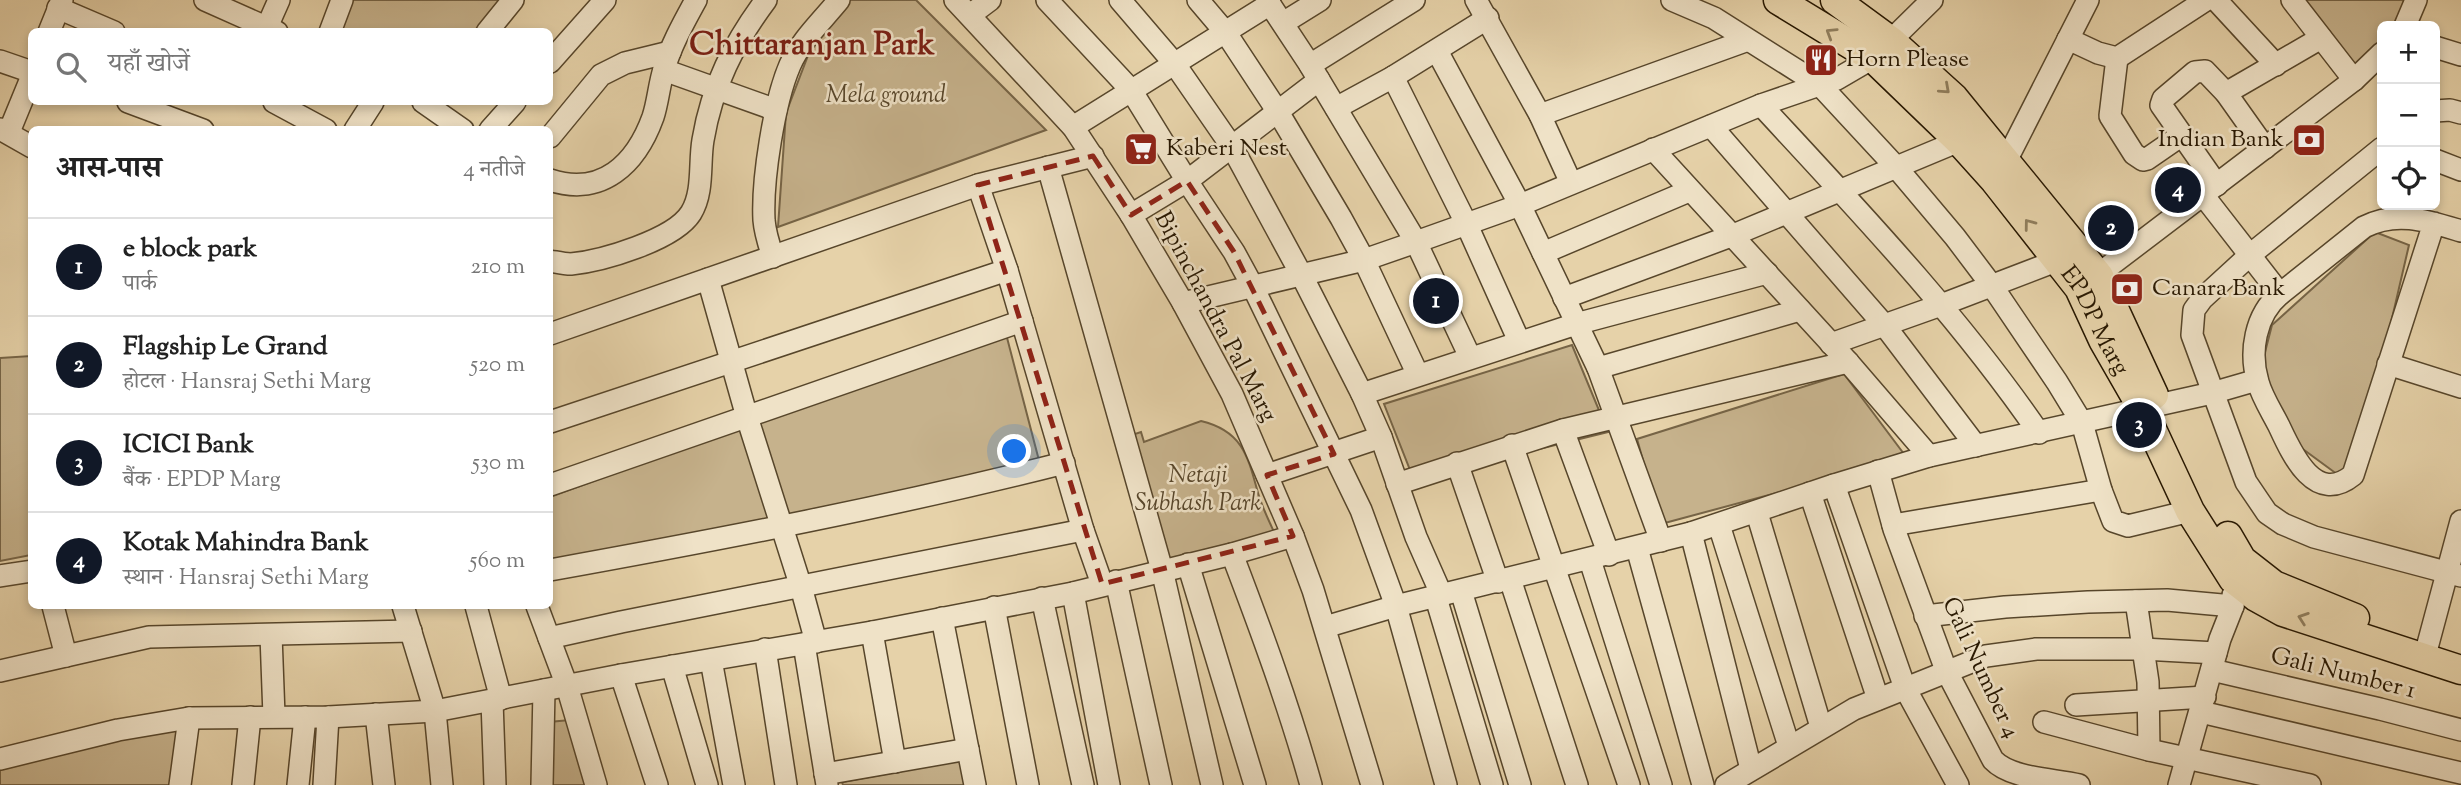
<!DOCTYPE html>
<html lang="hi">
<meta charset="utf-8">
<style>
:root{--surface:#fff;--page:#f6f6f6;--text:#222;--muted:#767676;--line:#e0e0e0;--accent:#111827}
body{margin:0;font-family:"Sorts Mill Goudy","Noto Serif Devanagari",serif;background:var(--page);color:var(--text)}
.controls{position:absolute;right:21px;top:21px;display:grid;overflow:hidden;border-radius:10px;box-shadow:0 4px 10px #0003}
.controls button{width:63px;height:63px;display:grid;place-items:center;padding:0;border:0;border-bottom:2px solid var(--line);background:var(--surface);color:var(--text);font:35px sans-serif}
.you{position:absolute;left:1015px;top:452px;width:24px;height:24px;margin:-18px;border:5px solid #fff;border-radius:50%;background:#1a73e8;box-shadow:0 0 0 10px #1a73e833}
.badge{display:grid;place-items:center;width:46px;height:46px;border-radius:50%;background:var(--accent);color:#fff;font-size:23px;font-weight:700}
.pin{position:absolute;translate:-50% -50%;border:4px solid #fff;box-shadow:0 2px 7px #0006}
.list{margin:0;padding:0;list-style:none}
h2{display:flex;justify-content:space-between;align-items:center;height:91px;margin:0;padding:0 28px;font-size:30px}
h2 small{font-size:23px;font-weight:400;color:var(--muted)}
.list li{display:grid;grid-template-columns:46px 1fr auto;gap:21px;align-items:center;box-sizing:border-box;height:98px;padding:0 28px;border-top:2px solid var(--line)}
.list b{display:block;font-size:26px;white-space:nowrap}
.list p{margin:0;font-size:23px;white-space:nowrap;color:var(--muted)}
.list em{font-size:23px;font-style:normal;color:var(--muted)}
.icon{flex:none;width:38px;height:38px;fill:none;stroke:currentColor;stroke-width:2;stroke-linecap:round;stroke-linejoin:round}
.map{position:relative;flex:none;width:2461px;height:785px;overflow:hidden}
.search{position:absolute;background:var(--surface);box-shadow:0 4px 10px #0003;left:28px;top:28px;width:525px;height:77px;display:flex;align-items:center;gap:18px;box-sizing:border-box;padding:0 24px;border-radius:10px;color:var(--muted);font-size:26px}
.panel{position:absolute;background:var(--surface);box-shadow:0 4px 10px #0003;left:28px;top:126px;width:525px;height:483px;border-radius:10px}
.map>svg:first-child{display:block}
</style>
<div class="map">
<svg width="2461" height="785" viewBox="0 0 2461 785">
<rect width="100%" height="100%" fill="#e6d2a9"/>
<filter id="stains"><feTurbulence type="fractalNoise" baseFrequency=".00286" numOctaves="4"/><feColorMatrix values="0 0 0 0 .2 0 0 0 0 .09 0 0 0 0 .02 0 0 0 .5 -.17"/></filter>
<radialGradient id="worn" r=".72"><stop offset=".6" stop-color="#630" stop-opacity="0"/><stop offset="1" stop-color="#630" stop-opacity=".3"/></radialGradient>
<g fill="#c6b28c" stroke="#766446" stroke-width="2">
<polygon points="348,0 513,0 487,31 337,32"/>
<polygon points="848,0 916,0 1046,130 778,227 786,113 809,53"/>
<polygon points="2300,0 2404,0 2397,26 2382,26 2382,47 2350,74"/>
<polygon points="2375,232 2409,245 2377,383 2345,480 2296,444 2272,410 2263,360 2272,325"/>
<polygon points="1005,330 1042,472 550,566 550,497"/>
<polygon points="1572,345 1608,432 1414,480 1384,404"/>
<polygon points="31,356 31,555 0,561 0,358"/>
<polygon points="1844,374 1913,466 1821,481 1661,524 1637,439"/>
<path d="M1201,421C1243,431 1248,457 1258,493C1262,507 1269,521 1275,534L1161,566L1123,438L1141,432L1144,442Z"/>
<polygon points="570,720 588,785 553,785 549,722"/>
<polygon points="184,727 177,785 0,785 0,764"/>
<polygon points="962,760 967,785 843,785 842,782"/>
</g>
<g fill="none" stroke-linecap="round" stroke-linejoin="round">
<g stroke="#57462b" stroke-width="24">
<g id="minor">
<polyline points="205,0 277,32"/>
<polyline points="955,0 1073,127 1131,215 1183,303 1232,394 1293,536 1313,590 1372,785"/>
<polyline points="1047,0 1131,90 1187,181 1234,252 1253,287 1361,510 1396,606 1446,785"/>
<polyline points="1120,0 1174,63 1232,147 1302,276 1362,394 1381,437 1416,537 1442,596"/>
<polyline points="1198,0 1226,33 1278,112 1341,218 1364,260 1418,375"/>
<polyline points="1267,0 1310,65 1416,242 1470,357"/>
<polyline points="1476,0 1540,115 1571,183"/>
<polyline points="1672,0 1714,18 1820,85 1896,167 1955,237 1992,286 2057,382 2082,423 2101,490 2113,521 2128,526 2190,511"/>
<polyline points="2216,0 2276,65"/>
<polyline points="2292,0 2354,80"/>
<polyline points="58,8 114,32"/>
<polyline points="970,15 990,0"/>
<polyline points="1283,23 1320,0"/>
<polyline points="2405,26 2416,0"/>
<polyline points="267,27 279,0"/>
<polyline points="49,32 62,0"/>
<polyline points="330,32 342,0"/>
<polyline points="487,32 513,0"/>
<polyline points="2068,39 2098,53 2117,58 2206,0"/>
<polyline points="2435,47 2461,55"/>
<polyline points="1437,51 1520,205 1598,368 1661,541"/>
<polyline points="2117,58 2110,116 2134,154 2143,160 2147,159 2176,139 2178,131"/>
<polyline points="0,61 32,72"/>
<polyline points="550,62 605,0"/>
<polyline points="1310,65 1414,0"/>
<polyline points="664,70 776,110"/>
<polyline points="1393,77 1466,223 1519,341"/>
<polyline points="2226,93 2321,38"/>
<polyline points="128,102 203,130"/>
<polyline points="274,102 326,130"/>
<polyline points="423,102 463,130"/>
<path d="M1761,105C1858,210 1958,315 2039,433"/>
<polyline points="1336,108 1393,77 1488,18"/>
<polyline points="2435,111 2450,110 2461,113"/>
<polyline points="1540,115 1748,40"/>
<polyline points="1711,126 1885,326 1976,446"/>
<polyline points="1073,127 1270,4"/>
<polyline points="0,129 32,147"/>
<polyline points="355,130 373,102"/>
<polyline points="490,130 515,102"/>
<polyline points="9,132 32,76"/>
<polyline points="550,137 601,75 625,63 670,52"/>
<polyline points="2382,148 2250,255 2202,299 2194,310 2192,335 2246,482 2267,513 2283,524 2314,537 2461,576"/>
<polyline points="1653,149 1848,362 1929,456"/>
<polyline points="2435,160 2461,170"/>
<polyline points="2005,163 2088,0"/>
<polyline points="1048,167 1162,570 1212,785"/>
<path d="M550,180C602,197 636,164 653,117C658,102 659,85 664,69C671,45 684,22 696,0"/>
<polyline points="978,185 1007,270 1083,530 1102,584"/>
<polyline points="2217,185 2161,105 2163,99 2195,72 2205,71 2226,93 2265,148"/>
<polyline points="2203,195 2280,294"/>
<polyline points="1131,215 1187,181 1319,80"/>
<path d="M2434,223L2353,475C2315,506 2292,454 2279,426C2272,412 2262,397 2258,382C2249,352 2255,315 2280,294L2364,227C2397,210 2428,221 2461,231"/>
<polyline points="1543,253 1689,191"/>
<path d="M773,257C769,245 765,233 764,220C762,180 774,102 790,65C801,40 822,21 839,0"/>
<path d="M550,261C556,262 564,264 571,264C602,261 674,240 691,213C704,192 699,163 703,140C712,86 734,43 766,0"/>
<polyline points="708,279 747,417 801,587 816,642"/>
<polyline points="2087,283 2354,80 2382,53"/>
<polyline points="1564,298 1731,236 1959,141"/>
<polyline points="1183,303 1364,260 1416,242 1520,205 1761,105 1837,79 1873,58 1932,0"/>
<polyline points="550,334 978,185 1093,156"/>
<polyline points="1831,344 1941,305 2056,261"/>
<polyline points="2388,364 2461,387"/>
<polyline points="1598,368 1800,310"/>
<polyline points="1362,394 1576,324 1767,273"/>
<polyline points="550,422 1007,270"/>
<polyline points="1563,430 1609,555"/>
<polyline points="1512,445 1629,785"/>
<polyline points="1457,463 1498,582"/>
<path d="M1878,471L1894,529L1946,670L1993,760C2011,779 2054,779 2079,785"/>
<polyline points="1267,475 1381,437"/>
<polyline points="1397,484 1563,430 1848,362"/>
<polyline points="550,485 1022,321"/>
<polyline points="1834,485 1905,688 1958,785"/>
<polyline points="1810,493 1878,699"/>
<polyline points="1757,513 1821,727"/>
<polyline points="1719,525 1789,746"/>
<polyline points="1893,525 2101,490"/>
<polyline points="1691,533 1751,769"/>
<polyline points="1637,548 1703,785"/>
<path d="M1232,554C1261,630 1289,706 1311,785"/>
<polyline points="1590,560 1661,785"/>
<polyline points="1188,564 1255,785"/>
<path d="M550,570C722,539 894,506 1064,463"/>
<polyline points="0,576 32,571"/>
<polyline points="1510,579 1577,785"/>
<polyline points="1116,581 1161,785"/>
<polyline points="1461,591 1520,785"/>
<polyline points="1073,593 1109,785"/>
<polyline points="1042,598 1083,785"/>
<polyline points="1436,598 1492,785"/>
<polyline points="2136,601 2148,682 2149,750"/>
<polyline points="53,606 66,656"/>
<polyline points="403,606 435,711 442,785"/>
<polyline points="476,606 501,699"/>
<polyline points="537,606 567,686 596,785"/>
<polyline points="994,607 1028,785"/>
<polyline points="1925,616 2005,607 2088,602 2167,600 2233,606"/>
<polyline points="942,618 975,785"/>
<polyline points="1325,627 1396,606 1691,533 1834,485 1929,456 2212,393 2257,380"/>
<polyline points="872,632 895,762"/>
<polyline points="271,635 274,716"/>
<polyline points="549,638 621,622 1083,530"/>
<polyline points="804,644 827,785"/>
<polyline points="765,649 786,785"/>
<polyline points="2424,659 2461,521"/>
<polyline points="711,660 734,785"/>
<polyline points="672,666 707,785"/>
<polyline points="2212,670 2380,709 2461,730"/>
<polyline points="0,671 149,637 411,631"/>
<polyline points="621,675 657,785"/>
<polyline points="492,701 495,785"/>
<polyline points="2076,705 2205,697"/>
<polyline points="2201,712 2461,773"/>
<polyline points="376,714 384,785"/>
<polyline points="2044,722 2149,750 2310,785"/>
<polyline points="0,759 118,730 189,718 328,717 435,711 621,675 872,632 1073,593 1232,554 1293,536"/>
<polyline points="825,774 968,749"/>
<polyline points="180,785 189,718"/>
<polyline points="243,785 250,717"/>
<polyline points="298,785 305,717"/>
<polyline points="324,785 328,717"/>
<polyline points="542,785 544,690"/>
<polyline points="1726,785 1854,709 1986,656 2036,649 2143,649 2216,653"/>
<polyline points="2179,785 2220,639 2233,606 2233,595"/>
</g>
</g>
<g stroke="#271701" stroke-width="31">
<g id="major">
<path id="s1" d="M1778,0L1873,58L1959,141L1995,181L2079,288L2103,340L2142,408L2190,511L2233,579L2256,597L2283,612L2461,670"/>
<polyline points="1835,0 1891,41 1954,98 2099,276 2154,395"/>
<polyline points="2228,536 2242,560 2274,585 2355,618"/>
</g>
</g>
<use href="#minor" stroke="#efe2c7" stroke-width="21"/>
<use href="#major" stroke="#e6d2a9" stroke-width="28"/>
</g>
<defs><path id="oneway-chevron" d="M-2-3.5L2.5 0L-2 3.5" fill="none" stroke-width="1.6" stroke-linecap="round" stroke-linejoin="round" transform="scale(1.75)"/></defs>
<g stroke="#907e5d">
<use href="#oneway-chevron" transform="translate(1831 33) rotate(-148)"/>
<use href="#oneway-chevron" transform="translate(1945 89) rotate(42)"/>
<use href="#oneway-chevron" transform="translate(2029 224) rotate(-127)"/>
<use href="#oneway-chevron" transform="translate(2303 618) rotate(-161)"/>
</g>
<path fill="none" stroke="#8f2418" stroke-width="5" stroke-dasharray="14 9" stroke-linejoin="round" d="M1093,156L1131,215L1187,181L1234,252L1334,454L1267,475L1293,536L1102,584L978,185Z"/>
<defs>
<g id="restaurant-square" transform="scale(1.75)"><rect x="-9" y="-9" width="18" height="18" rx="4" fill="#8f2418" stroke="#efe2c7"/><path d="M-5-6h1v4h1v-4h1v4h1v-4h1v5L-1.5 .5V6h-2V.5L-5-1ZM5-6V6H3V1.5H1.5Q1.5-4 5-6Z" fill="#fff"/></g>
<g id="bank-square" transform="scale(1.75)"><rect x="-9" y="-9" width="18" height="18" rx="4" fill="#8f2418" stroke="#efe2c7"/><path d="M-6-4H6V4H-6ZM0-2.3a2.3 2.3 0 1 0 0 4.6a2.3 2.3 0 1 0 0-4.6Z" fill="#fff"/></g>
<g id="supermarket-square" transform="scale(1.75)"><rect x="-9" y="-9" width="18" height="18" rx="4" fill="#8f2418" stroke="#efe2c7"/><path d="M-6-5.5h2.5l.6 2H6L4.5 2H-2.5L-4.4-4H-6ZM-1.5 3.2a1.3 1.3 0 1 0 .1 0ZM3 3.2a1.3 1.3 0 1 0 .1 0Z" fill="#fff"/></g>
</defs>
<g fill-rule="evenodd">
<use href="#restaurant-square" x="1821" y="60"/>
<use href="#bank-square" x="2309" y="140"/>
<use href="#supermarket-square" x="1141" y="149"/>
<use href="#bank-square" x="2127" y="289"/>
</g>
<g text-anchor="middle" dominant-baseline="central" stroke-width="5" stroke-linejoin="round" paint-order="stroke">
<g font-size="24" fill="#271701" stroke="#efe2c7" text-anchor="start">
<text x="1846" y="60">Horn Please</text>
<text x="2284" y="140" text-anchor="end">Indian Bank</text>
<text x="1166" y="149">Kaberi Nest</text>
<text x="2152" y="289">Canara Bank</text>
</g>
<g font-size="24" font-style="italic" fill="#57462b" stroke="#efe2c7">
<text x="886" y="96">Mela ground</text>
<text x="1198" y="476">Netaji<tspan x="1198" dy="28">Subhash Park</tspan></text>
</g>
<g font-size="24" fill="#271701" stroke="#efe2c7">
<text transform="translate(1215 317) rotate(62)">Bipinchandra Pal Marg</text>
<text stroke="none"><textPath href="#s1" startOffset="457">EPDP Marg</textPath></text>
<text transform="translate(1980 668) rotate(65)">Gali Number 4</text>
<text transform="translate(2343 674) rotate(14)">Gali Number 1</text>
</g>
<g font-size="32" font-weight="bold" fill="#7a1f14" stroke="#efe2c7">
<text x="812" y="46">Chittaranjan Park</text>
</g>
</g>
<rect width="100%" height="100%" filter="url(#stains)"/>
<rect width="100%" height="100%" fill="url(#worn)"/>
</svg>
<div class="controls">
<button>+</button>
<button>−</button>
<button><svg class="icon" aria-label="locate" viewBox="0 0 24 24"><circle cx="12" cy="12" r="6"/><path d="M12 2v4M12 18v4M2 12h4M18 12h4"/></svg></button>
</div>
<div class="you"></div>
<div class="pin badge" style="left:1436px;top:301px">1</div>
<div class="pin badge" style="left:2111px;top:228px">2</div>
<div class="pin badge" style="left:2139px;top:425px">3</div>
<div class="pin badge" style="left:2178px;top:190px">4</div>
<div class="search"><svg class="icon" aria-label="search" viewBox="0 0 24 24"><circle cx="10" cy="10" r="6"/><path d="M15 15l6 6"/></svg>यहाँ खोजें</div>
<section class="panel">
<h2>आस-पास<small>4 नतीजे</small></h2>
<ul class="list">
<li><span class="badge">1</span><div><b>e block park</b><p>पार्क</p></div><em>210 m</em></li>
<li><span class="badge">2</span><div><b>Flagship Le Grand</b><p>होटल · Hansraj Sethi Marg</p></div><em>520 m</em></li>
<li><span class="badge">3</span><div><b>ICICI Bank</b><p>बैंक · EPDP Marg</p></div><em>530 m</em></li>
<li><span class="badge">4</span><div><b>Kotak Mahindra Bank</b><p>स्थान · Hansraj Sethi Marg</p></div><em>560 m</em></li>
</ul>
</section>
</div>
